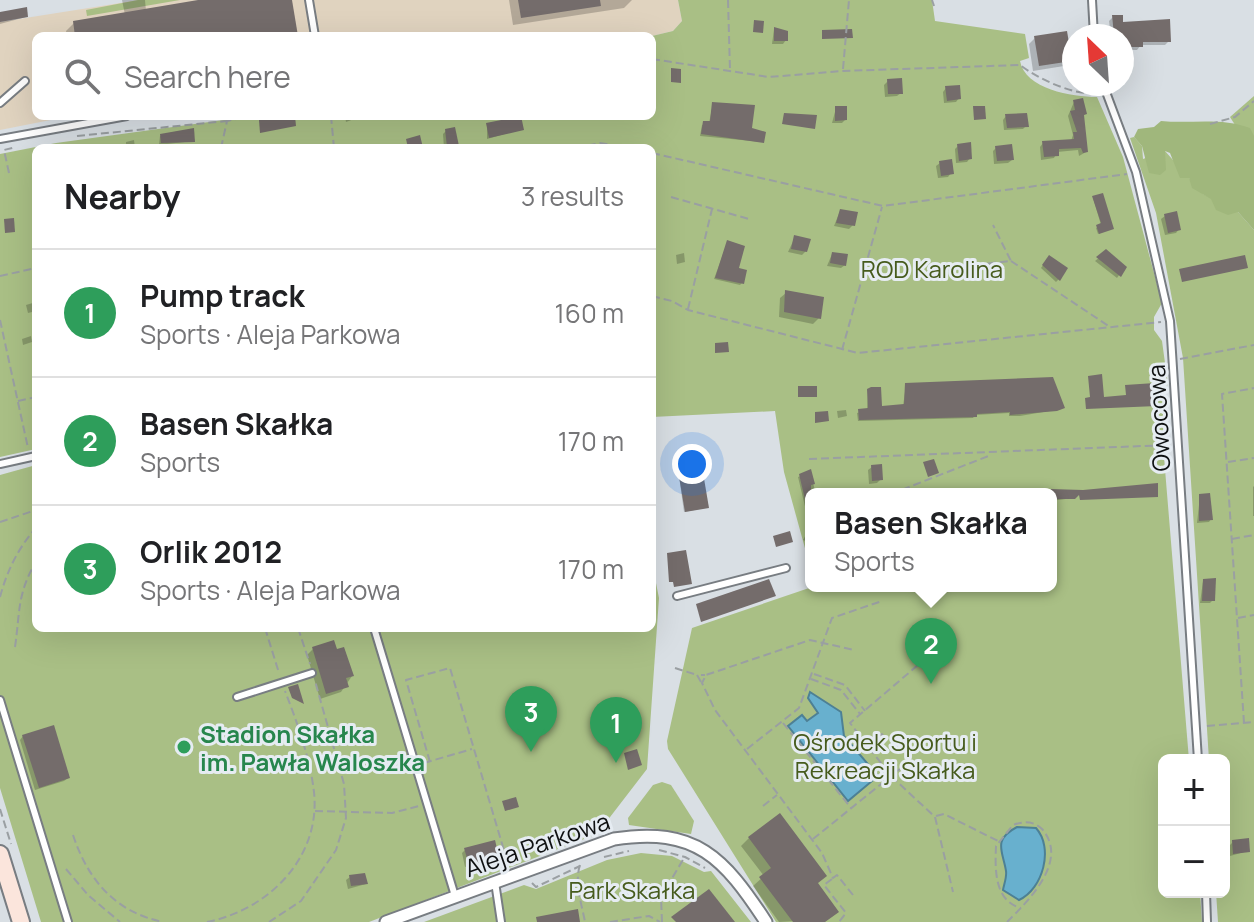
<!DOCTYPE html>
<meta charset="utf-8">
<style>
:root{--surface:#fff;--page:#f6f6f6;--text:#202124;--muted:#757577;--line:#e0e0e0;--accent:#2563eb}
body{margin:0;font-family:Manrope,sans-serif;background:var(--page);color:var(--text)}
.controls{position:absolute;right:24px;bottom:24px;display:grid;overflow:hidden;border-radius:12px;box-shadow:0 8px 32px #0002}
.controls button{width:72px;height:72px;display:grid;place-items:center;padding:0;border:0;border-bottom:2px solid var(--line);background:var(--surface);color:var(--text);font:40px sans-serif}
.compass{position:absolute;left:1062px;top:24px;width:72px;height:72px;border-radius:50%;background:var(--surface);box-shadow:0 8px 32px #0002;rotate:335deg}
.you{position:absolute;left:692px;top:464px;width:28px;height:28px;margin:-20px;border:6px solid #fff;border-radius:50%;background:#1a73e8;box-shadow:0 0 0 12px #1a73e833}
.badge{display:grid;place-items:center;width:52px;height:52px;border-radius:50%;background:var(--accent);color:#fff;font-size:26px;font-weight:700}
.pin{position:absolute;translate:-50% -66px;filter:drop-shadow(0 2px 4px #0008)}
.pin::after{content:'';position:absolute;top:42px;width:28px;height:24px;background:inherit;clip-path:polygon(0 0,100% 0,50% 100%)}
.popup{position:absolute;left:805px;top:488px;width:252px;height:104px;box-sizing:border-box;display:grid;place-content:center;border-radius:12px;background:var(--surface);filter:drop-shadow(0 2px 6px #0005);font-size:26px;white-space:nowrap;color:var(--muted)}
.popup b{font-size:30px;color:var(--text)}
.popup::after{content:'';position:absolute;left:50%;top:100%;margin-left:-16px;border:16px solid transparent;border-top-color:var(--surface)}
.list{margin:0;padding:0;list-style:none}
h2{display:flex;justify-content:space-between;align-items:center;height:104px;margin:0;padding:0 32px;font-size:34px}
h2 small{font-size:26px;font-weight:400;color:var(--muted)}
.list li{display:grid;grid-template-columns:52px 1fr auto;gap:24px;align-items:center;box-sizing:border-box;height:128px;padding:0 32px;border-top:2px solid var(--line)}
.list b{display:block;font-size:30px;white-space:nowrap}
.list p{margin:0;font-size:26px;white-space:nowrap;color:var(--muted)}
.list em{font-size:26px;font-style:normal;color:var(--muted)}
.icon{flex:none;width:44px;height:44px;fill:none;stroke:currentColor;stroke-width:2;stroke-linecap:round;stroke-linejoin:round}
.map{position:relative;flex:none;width:1254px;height:922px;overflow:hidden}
.search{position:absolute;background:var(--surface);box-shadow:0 8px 32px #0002;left:32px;top:32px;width:624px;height:88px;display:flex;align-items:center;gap:20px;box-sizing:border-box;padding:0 28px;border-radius:12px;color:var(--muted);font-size:30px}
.panel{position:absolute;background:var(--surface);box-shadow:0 8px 32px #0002;left:32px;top:144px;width:624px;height:488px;border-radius:12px}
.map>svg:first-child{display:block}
</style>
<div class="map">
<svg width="1254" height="922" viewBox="0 0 1254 922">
<rect width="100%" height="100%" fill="#d9dfe4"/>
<polygon fill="#e0d3bf" points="139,0 678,0 682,21 673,31 652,36 36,36 36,116 71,116 0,130 0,22"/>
<g fill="#a9bf85">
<polygon points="138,0 180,0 87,16 86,10"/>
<path d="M678,0H932L935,21L1025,34L1029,58L1020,61C1025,89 1072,97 1097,97L1123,157L1162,303L1154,317V330L1162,341L1168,385L1163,386V445L1189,760H1164V892H1200L1202,922H776L668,749L667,741L692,628L815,586H1051V494H811V570L784,472L775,411L652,417V148H36V449L0,457V154L56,143L253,116H652V36L673,31L682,21Z"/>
<polygon points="1254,96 1254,155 1230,117"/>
<polygon points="1134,137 1142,146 1143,159 1165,151 1203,194 1238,212 1254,230 1254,922 1218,922 1216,892 1224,892 1224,760 1209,760 1183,358 1156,213 1130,138"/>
<polygon points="36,465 36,628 652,628 652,563 659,598 647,769 597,834 369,922 41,922 0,788 0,475"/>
<polygon points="662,782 671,785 694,821 691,834 629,825 628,818 653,785"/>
<polygon points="641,853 672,856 704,872 711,871 751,922 424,922 524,885 536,889 607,860"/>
</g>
<path fill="#a0b77c" d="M1161,121C1191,124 1221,117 1250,128L1254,136V230L1238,212L1228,215L1216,210L1211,199L1192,188L1189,178H1180L1170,153L1165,151L1166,170L1160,175L1149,173L1142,146L1134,137L1138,129L1154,127Z"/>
<g fill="#68b0ce" stroke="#4d8095" stroke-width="2">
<polygon points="810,692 841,712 844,736 878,776 848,801 788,726 802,715 807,721 818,713 808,698"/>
<path d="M1017,827L1036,828C1054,848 1043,889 1019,900L1003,890C1004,884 1007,877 1006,871C1003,851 992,840 1017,827Z"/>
</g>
<g fill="#0003">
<polygon points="122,0 145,0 146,11 209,0 290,0 296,36 67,36 66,31 74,23 125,15"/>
<polygon points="509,0 632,0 624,8 513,25"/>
<polygon points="0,14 26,17 0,24"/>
<polygon points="1113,17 1121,25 1169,41 1165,45 1141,45 1137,50 1126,50 1122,36 1111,36 1109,21"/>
<polygon points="774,29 786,40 783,44 772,44"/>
<polygon points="1035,38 1070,61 1064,66 1033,71 1029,44"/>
<polygon points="888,81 901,93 897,96 885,97 884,85"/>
<polygon points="946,88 959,98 956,102 944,103 943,92"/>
<polygon points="1074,102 1085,114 1082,117 1086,152 1079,156 1078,150 1057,152 1054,158 1041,160 1040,147 1043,143 1071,141 1073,135 1068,116"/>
<polygon points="713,104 762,142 700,136 702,125 709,123"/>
<polygon points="836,108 845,120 842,123 832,123"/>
<polygon points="345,116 362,116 346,122"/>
<polygon points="1006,116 1026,126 1023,129 1004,130 1003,120"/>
<polygon points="487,125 522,129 487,139"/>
<polygon points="446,131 457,145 454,148 444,148 443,134"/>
<polygon points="160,136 193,141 159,145"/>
<polygon points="134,140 135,148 126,148 126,142"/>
<polygon points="958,146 970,158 967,162 956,163 955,149"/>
<polygon points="996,148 1012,160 1008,163 994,164 993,151"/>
<polygon points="940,163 951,173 948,177 938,178 936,166"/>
<polygon points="1093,198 1110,229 1098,234 1096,228 1101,225"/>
<polygon points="840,211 853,225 849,229 834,226"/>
<polygon points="1165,216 1179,229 1176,233 1165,235 1161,219"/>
<polygon points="795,237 806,251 802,255 788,252"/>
<polygon points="727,243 742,283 740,285 714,279"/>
<polygon points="1106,252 1125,267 1117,278 1095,261"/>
<polygon points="684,253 685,262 677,264 676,255"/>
<polygon points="832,254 845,265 841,268 827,266"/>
<polygon points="1046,261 1059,279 1056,282 1041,268"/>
<polygon points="786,293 819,318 813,324 779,317 780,298"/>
<polygon points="36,302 36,311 28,313 26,305"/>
<polygon points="31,336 32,342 23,345 22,339"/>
<polygon points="906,385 1061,409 1020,416 1009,416 1009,413 975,415 973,418 858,421 857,413 867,410 868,390 881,408 903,406"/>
<polygon points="846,410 847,416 838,418 837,411"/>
<polygon points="676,455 705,508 684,512"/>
<polygon points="872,467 881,479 877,483 869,484 868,470"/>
<polygon points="810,472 816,494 811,494 811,514 807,515 798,477"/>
<polygon points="1254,486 1254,516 1253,516 1253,487"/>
<polygon points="1028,490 1073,490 1073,498 1051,501 1051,494 1010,494"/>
<polygon points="1200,496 1211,519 1209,522 1197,523"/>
<polygon points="811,526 811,543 803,540"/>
<polygon points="1203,581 1213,600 1210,603 1200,603"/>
<polygon points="313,649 352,676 341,692 320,699 307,655"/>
<polygon points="23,736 68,778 64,781 35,790 20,740"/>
<polygon points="1224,783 1226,811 1224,812"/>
<polygon points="749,838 816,884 829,919 779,922 753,886 764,876 741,846"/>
<polygon points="1233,842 1248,851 1230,856 1230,845"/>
<polygon points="465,850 497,856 465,867 462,853"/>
<polygon points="350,877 366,884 348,889 346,880"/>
</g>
<g fill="#746c6b">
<polygon points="198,0 292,0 298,36 75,36 73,21"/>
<polygon points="518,0 600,0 601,6 521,18"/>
<polygon points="27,7 28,17 0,22 0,12"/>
<polygon points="1112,15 1123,15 1123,22 1170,19 1171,42 1143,42 1143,47 1129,47 1122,36 1114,35"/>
<polygon points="754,20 764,21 763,33 753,32"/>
<polygon points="774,27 788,31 788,41 774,41"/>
<polygon points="852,29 853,38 822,39 822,30"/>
<polygon points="1067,31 1072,61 1039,66 1034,36"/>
<polygon points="671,68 681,69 681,83 671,82"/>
<polygon points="902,78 903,94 888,94 887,79"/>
<polygon points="960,85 961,99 947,101 945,86"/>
<polygon points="1083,98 1087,114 1084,115 1088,152 1083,153 1081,148 1059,149 1059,156 1044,157 1042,141 1074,139 1073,132 1077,132 1070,111 1075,110 1073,100"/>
<polygon points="712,102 755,105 752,128 766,132 764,143 701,134 703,121 710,121"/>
<polygon points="835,106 847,106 847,120 835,121"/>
<polygon points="973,106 985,106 986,119 974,120"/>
<polygon points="784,113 817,115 815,129 782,124"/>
<polygon points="1027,113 1029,127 1007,128 1005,114"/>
<polygon points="295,116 296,126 260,133 259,120"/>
<polygon points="521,116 524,130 489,138 486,123"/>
<polygon points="455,127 459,146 447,147 445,129"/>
<polygon points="194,128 195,142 161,143 160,134"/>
<polygon points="420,135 423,148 408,148 406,139"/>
<polygon points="971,142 972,159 959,161 957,144"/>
<polygon points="1012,144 1014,160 997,161 995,146"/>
<polygon points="952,159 954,174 941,176 939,161"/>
<polygon points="1103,193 1114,229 1099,234 1096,225 1101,223 1092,196"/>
<polygon points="840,209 858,212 855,226 836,223"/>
<polygon points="1177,211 1181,230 1168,233 1164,214"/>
<polygon points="14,218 15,232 5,233 4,219"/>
<polygon points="794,235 811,239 807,252 791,249"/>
<polygon points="727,240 745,246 739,268 747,270 744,284 715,278"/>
<polygon points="1106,249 1127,267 1121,277 1096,257"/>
<polygon points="832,252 848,254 846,266 830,263"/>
<polygon points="1049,255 1068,268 1060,281 1042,265"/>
<polygon points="1245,255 1248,268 1182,282 1179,269"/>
<polygon points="785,290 824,297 821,319 784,312"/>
<polygon points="728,342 729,352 715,353 715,343"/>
<polygon points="1102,374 1104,397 1126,395 1125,385 1155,383 1157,406 1086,409 1085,398 1090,397 1088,376"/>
<polygon points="1053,377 1065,408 1057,411 1010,415 1010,412 977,414 977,417 859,420 858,409 868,408 867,389 871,387 881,387 882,406 904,404 905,383"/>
<rect x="798" y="386" width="19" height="11"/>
<polygon points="828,411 829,421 815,423 815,412"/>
<polygon points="699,449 709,508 685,512 675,453"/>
<polygon points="934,459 939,473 928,477 923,462"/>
<polygon points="882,464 883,480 872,481 871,465"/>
<polygon points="811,469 815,484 811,485 811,507 807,508 799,474"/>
<polygon points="1158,483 1158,497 1080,500 1079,495 1075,499 1051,499 1051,489 1083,490"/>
<polygon points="1210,493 1213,520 1199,521 1199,494"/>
<polygon points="790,531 793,542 776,547 773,536"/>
<polygon points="686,550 692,584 674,587 673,582 669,582 667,553"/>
<polygon points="1216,578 1215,601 1202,601 1203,579"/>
<polygon points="769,579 776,596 701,622 696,604"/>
<polygon points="334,640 337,649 344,647 354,676 346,678 349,687 326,694 312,647"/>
<polygon points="298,684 304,704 292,698 288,687"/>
<polygon points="54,725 70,778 39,788 22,735"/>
<polygon points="637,749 642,765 628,770 624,753"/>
<polygon points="516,797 519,807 505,811 502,801"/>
<polygon points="780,813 827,876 818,883 839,912 825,922 793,922 759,877 771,868 748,837"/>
<polygon points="1249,838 1250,852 1233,854 1232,840"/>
<polygon points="495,840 499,857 469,865 464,848"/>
<polygon points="365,873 368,884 351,886 349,875"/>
<polygon points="709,889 735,922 676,922 671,917"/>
<polygon points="578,909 580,922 537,922 536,917"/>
</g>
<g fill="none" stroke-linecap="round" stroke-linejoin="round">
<g stroke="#787d82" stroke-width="10">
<g id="lane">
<polyline points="309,0 315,36"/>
<polyline points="1092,0 1094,36"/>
<polyline points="1103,84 1136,172 1170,321 1198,760"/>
<polyline points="0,103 25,81"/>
<polyline points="0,139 127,116"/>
<polyline points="0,464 36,456"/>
<polyline points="677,596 786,568"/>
<polyline points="374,628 455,896"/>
<polyline points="237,697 312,673"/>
<polyline points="0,700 68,922"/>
<polyline points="495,882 501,922"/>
<polyline points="1206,892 1207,922"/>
</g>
</g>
<g stroke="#787d82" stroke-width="15">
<path id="street" d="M386,922L614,839C696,826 724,858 766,922"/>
</g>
<g stroke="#787d82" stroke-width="20">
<polyline id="secondary" points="0,854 21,922"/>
</g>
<g stroke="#9a9fa2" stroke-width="2" stroke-dasharray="8 4" stroke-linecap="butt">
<polyline points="728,0 730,70"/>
<polyline points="932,0 934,6"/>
<path d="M652,59L769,77L842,71L1020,65C1037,78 1072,95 1094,93"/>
<polyline points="843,69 849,0"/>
<polyline points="331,116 334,148"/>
<polyline points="1210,124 1235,117 1254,101"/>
<polyline points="77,136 227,121"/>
<polyline points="221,148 227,121 250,116"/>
<polyline points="576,148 600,143 630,148"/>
<polyline points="652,153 883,206 1127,174"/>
<polyline points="9,173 4,150 16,147"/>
<polyline points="671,197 749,219"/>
<polyline points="1011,261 1110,327"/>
<polyline points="964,266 1011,261 993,225"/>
<polyline points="0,276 36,268"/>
<polyline points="652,296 672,301 688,310 858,353 1161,322"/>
<polyline points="688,309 712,209"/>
<polyline points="0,320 28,448"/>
<polyline points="842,350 882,207"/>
<polyline points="1180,359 1254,345"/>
<polyline points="18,401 36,397"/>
<polyline points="809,459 1169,445"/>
<polyline points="1228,462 1254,458"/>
<polyline points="891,494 991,455"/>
<polyline points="0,522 36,510"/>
<polyline points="1232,539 1254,535"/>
<path d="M0,597C7,571 18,548 36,528"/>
<polyline points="1238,618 1254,615"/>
<polyline points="265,628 279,673"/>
<polyline points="298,628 310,664"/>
<polyline points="945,642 850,723 891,776 935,817 953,892"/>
<path d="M15,647C20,613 17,593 36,562"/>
<polyline points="675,668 697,675"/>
<polyline points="814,674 845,685 865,711"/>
<polyline points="811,679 841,690 860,714"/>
<polyline points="701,682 697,675 705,675"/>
<polyline points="783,723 851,808"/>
<polyline points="1244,723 1222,394 1254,388"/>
<polyline points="1207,726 1254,722"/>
<polyline points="868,745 882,734 885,739"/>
<polyline points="747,749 799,708 832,618 882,601"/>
<polyline points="430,762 406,680 450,668 508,864"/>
<polyline points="424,763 472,749"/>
<polyline points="763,806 777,795"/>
<polyline points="0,809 11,844"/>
<polyline points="315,811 392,813 419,806"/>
<polyline points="936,816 944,814 998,841"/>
<path d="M73,835C88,880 115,912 163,922"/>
<polyline points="813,839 906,764"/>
<polyline points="659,850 685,857 705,868"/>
<polyline points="604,857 629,851"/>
<path d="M580,865C574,883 582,905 585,922"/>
<polyline points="66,869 88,895 120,922"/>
<polyline points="832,879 824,885 846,913 839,922"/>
<polyline points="532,883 536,887 580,866"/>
<polyline points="853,895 837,875 833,878 822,853 715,710 702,683 706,675 810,640 854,650"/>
<path d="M207,922C268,910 321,858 314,792C310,758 297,722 285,691"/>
<polyline points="269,922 301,901 336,850 346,818 344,784 315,681"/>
<polyline points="610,922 649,916 660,922"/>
<polyline points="662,922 661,897 684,858"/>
<path d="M1007,922C1027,902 1070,861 1042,829C1034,821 1023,821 1013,825L996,846C995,869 994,901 1021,908"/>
</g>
<use href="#lane" stroke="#fff" stroke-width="6"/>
<use href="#street" stroke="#fff" stroke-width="11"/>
<use href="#secondary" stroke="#fbe5dc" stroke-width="16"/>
</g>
<circle fill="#2e9e5b" stroke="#e6ecf2" stroke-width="3" cx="184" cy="747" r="8"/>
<g text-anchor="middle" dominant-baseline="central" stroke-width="6" stroke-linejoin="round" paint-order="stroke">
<g font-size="24" fill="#465b1c" stroke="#e6ecf2">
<text x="932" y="268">ROD Karolina</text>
<text x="885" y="741">Ośrodek Sportu i<tspan x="885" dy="28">Rekreacji Skałka</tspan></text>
<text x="632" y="889">Park Skałka</text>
</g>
<g font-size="24" fill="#0e1011" stroke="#e6ecf2">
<text transform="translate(1158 418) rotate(-93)">Owocowa</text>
<text transform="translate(537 844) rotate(-19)">Aleja Parkowa</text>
</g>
<g font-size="24" font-weight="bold" fill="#27864d" stroke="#e6ecf2" text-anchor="start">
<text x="200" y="733">Stadion Skałka<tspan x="200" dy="28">im. Pawła Waloszka</tspan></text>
</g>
</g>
</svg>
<div class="controls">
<button>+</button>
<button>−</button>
</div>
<svg class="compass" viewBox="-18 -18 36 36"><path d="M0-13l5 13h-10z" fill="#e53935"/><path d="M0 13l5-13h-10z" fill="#757577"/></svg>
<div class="you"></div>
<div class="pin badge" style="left:616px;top:763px;background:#2e9e5b">1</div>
<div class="pin badge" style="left:931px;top:684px;background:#2e9e5b">2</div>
<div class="popup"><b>Basen Skałka</b>Sports</div>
<div class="pin badge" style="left:531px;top:752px;background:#2e9e5b">3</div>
<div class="search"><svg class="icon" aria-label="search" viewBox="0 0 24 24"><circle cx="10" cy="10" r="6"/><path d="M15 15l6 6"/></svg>Search here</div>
<section class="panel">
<h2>Nearby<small>3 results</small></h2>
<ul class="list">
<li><span class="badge" style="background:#2e9e5b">1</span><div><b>Pump track</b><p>Sports · Aleja Parkowa</p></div><em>160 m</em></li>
<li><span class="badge" style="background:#2e9e5b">2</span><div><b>Basen Skałka</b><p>Sports</p></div><em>170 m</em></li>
<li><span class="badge" style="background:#2e9e5b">3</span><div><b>Orlik 2012</b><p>Sports · Aleja Parkowa</p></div><em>170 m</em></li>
</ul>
</section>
</div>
